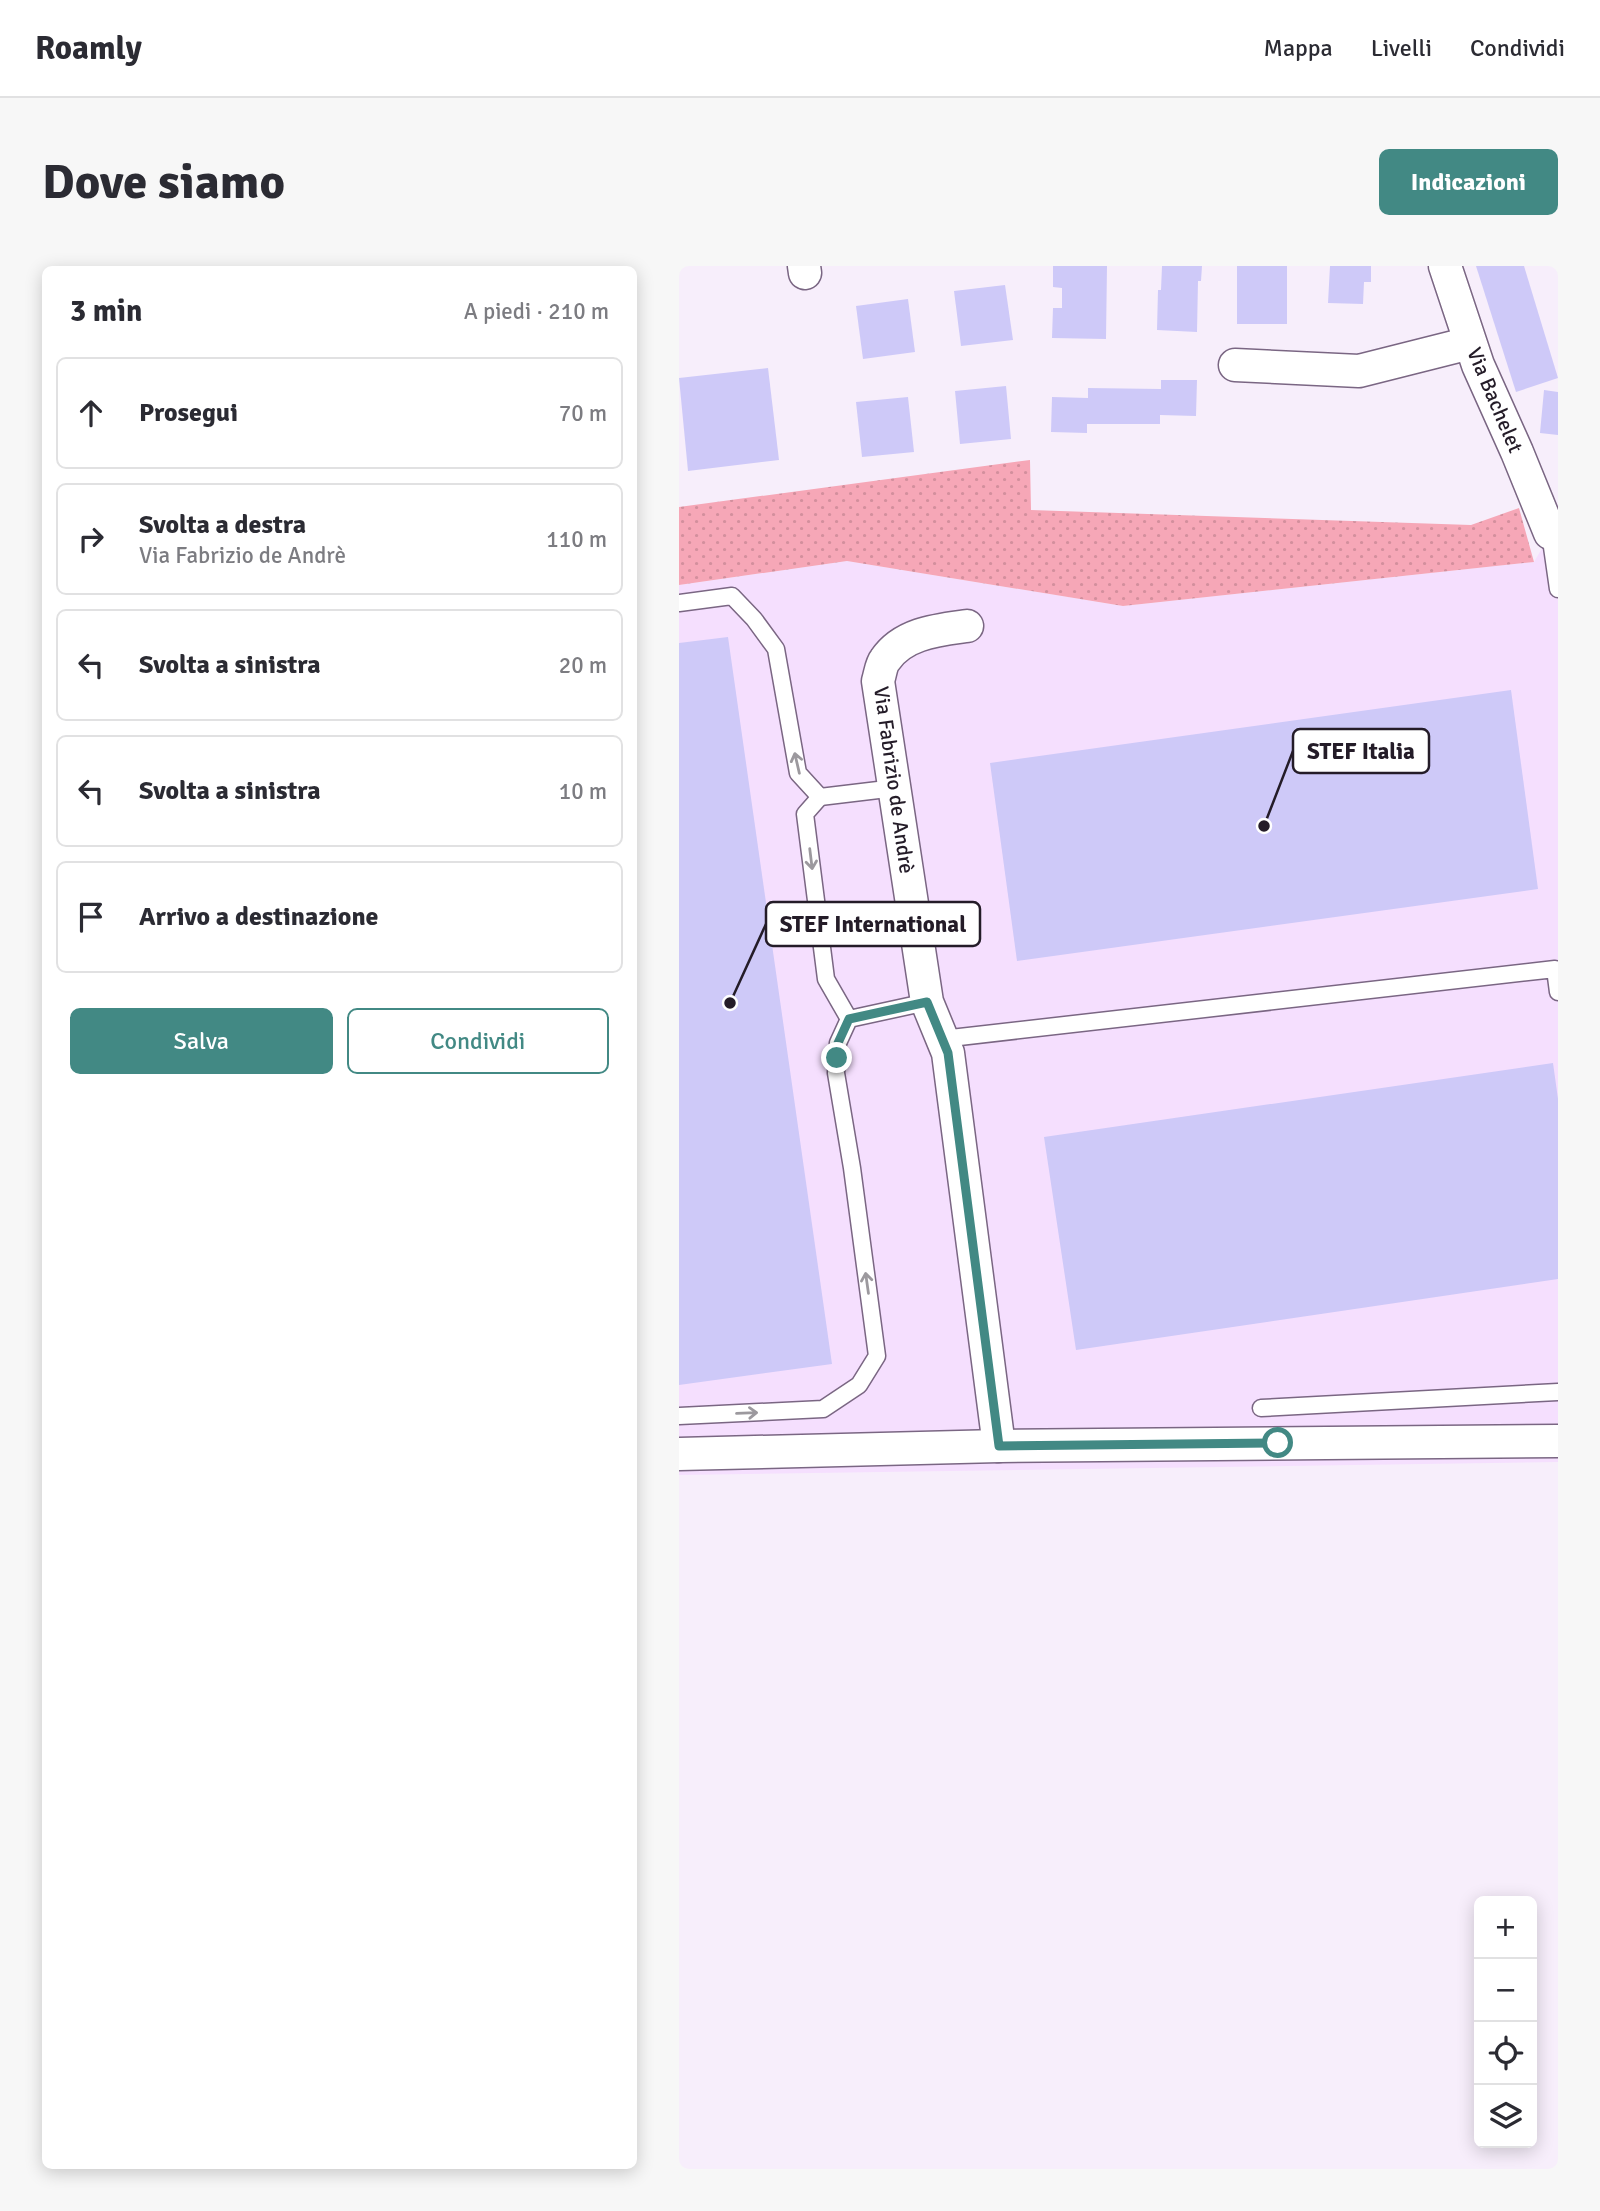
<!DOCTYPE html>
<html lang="it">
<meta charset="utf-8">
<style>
:root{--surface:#fff;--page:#f7f7f7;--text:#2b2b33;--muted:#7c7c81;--line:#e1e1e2;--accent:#428984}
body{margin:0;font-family:Signika,sans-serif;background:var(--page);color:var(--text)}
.controls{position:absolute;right:21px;bottom:21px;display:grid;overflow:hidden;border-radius:10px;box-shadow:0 4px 18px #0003}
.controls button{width:63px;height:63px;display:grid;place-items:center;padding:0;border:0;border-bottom:2px solid var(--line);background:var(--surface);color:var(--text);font:35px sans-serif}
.stop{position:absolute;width:21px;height:21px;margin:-16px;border:5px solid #428984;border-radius:50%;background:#fff}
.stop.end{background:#428984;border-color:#fff;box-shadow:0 2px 7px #0008}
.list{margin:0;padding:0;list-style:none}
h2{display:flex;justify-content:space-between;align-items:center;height:91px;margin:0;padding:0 28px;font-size:30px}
h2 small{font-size:23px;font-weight:400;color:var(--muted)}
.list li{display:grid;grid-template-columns:46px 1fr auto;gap:21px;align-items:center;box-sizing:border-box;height:112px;margin:0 14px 14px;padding:0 14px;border:2px solid var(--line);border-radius:10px}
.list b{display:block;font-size:26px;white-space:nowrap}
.list p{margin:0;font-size:23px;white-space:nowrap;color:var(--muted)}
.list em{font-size:23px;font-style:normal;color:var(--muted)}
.actions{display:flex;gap:14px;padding:21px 28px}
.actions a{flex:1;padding:16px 0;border:2px solid var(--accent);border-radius:10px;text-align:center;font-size:24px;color:var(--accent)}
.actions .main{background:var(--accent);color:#fff}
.icon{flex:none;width:38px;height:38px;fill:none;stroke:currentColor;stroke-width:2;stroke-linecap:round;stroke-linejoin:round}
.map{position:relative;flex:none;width:879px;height:1903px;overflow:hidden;border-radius:10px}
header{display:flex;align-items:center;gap:42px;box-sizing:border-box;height:98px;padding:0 35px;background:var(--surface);border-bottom:2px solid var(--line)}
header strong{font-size:33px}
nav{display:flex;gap:38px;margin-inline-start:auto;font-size:24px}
.intro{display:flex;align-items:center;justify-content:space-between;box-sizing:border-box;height:168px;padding:0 42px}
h1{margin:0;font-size:49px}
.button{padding:18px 32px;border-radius:10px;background:var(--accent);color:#fff;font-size:24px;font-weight:700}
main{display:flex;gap:42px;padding:0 42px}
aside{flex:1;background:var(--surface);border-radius:10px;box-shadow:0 4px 18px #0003}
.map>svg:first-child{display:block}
</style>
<header>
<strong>Roamly</strong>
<nav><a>Mappa</a><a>Livelli</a><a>Condividi</a></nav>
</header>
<div class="intro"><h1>Dove siamo</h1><a class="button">Indicazioni</a></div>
<main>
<aside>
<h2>3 min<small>A piedi · 210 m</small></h2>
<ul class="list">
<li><svg class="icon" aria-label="ahead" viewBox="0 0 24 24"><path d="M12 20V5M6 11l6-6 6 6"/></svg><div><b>Prosegui</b></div><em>70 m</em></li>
<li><svg class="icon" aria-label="right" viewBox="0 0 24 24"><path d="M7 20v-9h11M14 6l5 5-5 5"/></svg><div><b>Svolta a destra</b><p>Via Fabrizio de Andrè</p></div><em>110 m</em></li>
<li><svg class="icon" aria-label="left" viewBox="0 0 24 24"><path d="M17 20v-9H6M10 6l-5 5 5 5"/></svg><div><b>Svolta a sinistra</b></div><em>20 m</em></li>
<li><svg class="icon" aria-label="left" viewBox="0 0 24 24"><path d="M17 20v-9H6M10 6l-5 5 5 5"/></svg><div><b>Svolta a sinistra</b></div><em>10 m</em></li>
<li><svg class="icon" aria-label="arrive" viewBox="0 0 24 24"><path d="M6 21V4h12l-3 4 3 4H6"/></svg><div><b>Arrivo a destinazione</b></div></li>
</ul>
<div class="actions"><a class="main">Salva</a><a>Condividi</a></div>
</aside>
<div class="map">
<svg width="879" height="1903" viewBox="0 0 879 1903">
<defs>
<pattern id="grass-dots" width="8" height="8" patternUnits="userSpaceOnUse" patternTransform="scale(1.75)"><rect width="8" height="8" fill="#f6a7b7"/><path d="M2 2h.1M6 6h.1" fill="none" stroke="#d38f9d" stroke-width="1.8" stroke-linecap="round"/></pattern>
</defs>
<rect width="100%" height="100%" fill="#f7eefb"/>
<polygon fill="#f5dffe" points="879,255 879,1196 0,1209 0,319 168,295 444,340 855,296"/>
<polygon fill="url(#grass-dots)" points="351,194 352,244 792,259 840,242 855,296 444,340 168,295 0,319 0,241"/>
<g fill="#cec9f8">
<polygon points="374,0 428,0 427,73 373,72 374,42 383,42 383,22 374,21"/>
<polygon points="483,0 523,0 522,15 519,15 518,66 478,64 479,24 482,24"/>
<rect x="558" y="0" width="50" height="58"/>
<polygon points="651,0 692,0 692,16 685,16 684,38 649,37"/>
<polygon points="797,0 845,0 879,112 837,126"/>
<polygon points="326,19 334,74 282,80 275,25"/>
<polygon points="229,33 236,86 184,93 177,40"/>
<polygon points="89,102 100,194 9,205 0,112"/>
<polygon points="482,114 518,114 517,150 481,149 481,158 408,158 408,167 372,166 373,131 409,132 409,122 482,123"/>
<polygon points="327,120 332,173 281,178 276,125"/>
<polygon points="865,124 879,126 879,169 861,167"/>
<polygon points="229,131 235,186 183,191 177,136"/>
<polygon points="49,371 153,1098 0,1119 0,377"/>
<polygon points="832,424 859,623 338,695 311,497"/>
<polygon points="874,797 879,833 879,1013 397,1084 365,871"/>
</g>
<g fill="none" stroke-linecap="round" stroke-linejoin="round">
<g stroke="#7a6683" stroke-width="19">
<g id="service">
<polyline points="877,267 871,267 879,323"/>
<polyline points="0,337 53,330 75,353 97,383 119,507 141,531 216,522"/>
<polyline points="141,531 126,548 147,713 170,753"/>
<polyline points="263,773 876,703 879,726"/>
<polyline points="582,1142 879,1126"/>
<polyline points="0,1150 144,1143 180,1119 198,1090 173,902 157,807 159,777 170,753 248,736"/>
</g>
</g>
<g stroke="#7a6683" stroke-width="35">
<g id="minor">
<polyline points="125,0 126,7"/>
<polyline points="766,0 799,99 838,186 871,267"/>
<polyline points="556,99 680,105 791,77"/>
<path d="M288,360C259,364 224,367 206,394C202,399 201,409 199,415L248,736L269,787L320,1180"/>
<polyline points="0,1188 320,1180 879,1175"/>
</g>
</g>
<use href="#service" stroke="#fff" stroke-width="16"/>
<use href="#minor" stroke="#fff" stroke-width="32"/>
</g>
<defs><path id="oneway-shaft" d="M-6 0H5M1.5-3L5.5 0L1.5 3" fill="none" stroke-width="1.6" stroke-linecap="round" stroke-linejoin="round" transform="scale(1.75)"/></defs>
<g stroke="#9c999e">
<use href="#oneway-shaft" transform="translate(118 497) rotate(-103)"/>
<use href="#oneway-shaft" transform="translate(132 593) rotate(83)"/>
<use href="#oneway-shaft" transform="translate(188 1017) rotate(-98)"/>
<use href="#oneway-shaft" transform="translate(68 1147) rotate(-2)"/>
</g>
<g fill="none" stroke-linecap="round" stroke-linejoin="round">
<polyline stroke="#428984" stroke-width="9" points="158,792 159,777 170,753 248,736 269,787 320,1180 599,1177"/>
</g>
<g text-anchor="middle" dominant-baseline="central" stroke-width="5" stroke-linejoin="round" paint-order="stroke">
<g font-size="21" fill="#241c28" stroke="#fff">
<text transform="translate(816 134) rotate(67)">Via Bachelet</text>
<text transform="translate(215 514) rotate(82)">Via Fabrizio de Andrè</text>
</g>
</g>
<path fill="none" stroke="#241c28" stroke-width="2.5" d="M585 560L614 485M51 737L87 658"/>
<g fill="#241c28" stroke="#fff" stroke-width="2.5">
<circle cx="585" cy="560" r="7"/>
<circle cx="51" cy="737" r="7"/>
</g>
<g fill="#fff" stroke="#241c28" stroke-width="2.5">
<rect x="614" y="463" width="136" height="44" rx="7"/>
<rect x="87" y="636" width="214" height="44" rx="7"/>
</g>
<g font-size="23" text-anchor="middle" font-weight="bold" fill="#241c28">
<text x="682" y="493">STEF Italia</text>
<text x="194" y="666">STEF International</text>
</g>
</svg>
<div class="controls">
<button>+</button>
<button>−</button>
<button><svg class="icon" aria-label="locate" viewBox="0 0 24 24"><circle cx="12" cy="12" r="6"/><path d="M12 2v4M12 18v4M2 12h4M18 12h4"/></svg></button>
<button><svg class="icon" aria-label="layers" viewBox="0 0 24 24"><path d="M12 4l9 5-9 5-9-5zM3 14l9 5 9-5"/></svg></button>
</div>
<div class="stop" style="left:599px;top:1177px"></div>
<div class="stop end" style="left:158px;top:792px"></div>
</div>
</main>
